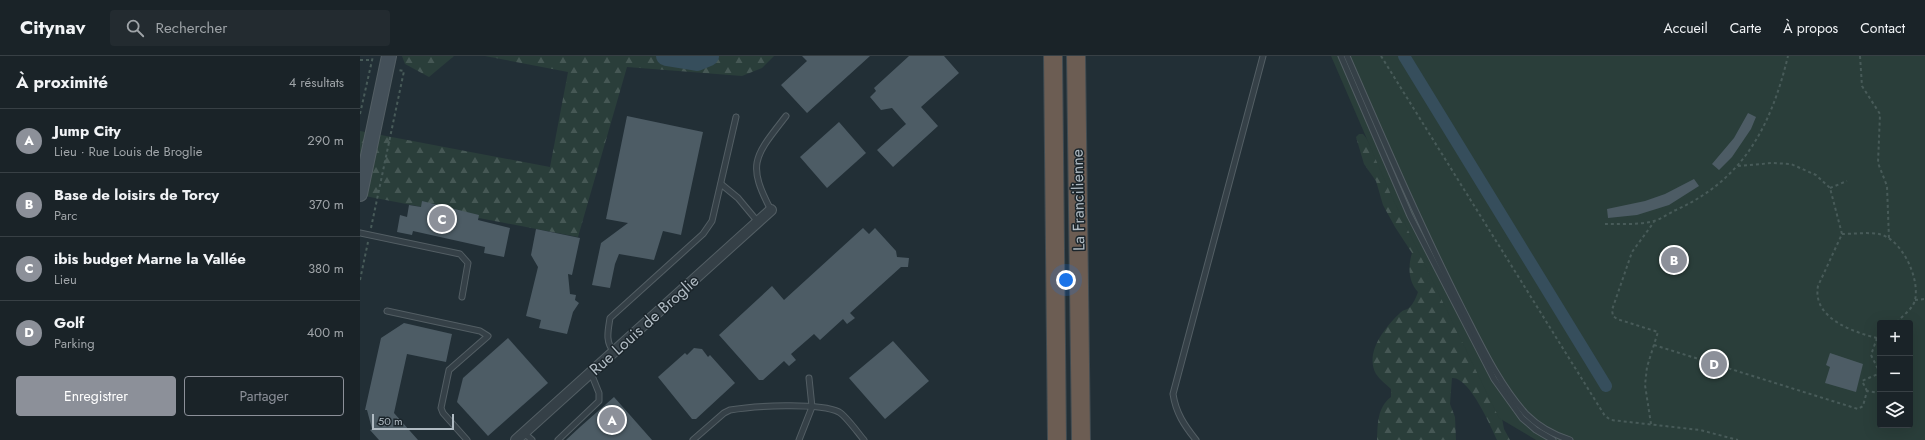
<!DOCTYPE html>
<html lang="fr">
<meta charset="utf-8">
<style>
:root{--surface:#1a2328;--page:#232b30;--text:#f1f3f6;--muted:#9fa4a8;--line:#384045;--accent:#8c9099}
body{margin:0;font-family:Jost,sans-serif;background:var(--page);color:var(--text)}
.controls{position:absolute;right:12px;bottom:12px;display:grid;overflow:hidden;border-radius:4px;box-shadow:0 4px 16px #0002}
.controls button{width:36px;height:36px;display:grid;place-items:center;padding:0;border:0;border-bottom:1px solid var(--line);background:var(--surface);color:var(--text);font:20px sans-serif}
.scale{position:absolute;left:12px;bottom:10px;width:82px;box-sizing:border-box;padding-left:4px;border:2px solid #b0bbc3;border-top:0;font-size:11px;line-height:14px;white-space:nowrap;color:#b0bbc3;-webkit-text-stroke:3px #1b252b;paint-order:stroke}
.you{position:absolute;left:706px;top:224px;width:14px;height:14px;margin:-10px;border:3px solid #fff;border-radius:50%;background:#1a73e8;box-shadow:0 0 0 6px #1a73e833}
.badge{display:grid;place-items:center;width:26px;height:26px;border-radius:50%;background:var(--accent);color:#fff;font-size:13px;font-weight:700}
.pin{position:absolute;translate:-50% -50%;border:2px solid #fff;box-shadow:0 1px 4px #0006}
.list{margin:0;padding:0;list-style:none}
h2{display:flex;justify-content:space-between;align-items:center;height:52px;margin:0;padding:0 16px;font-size:17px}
h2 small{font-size:13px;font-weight:400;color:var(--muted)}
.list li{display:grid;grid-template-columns:26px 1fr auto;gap:12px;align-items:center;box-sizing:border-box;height:64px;padding:0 16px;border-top:1px solid var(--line)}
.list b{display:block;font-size:15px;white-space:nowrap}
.list p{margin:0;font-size:13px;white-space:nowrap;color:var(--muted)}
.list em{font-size:13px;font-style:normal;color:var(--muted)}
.actions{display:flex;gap:8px;padding:12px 16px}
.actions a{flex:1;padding:9px 0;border:1px solid var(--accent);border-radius:4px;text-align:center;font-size:14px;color:var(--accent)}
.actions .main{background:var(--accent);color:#fff}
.icon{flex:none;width:22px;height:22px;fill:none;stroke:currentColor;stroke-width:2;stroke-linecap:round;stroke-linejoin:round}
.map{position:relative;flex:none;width:1565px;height:384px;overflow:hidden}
header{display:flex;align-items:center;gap:24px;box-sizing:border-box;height:56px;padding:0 20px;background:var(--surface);border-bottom:1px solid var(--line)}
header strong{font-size:19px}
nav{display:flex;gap:22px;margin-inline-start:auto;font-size:14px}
.search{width:280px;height:36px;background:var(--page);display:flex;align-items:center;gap:10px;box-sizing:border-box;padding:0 14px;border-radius:4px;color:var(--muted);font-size:15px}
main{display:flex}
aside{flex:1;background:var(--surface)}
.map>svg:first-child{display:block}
</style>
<header>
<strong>Citynav</strong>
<div class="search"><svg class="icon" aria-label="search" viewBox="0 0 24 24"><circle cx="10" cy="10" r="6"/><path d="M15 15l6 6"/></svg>Rechercher</div>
<nav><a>Accueil</a><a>Carte</a><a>À propos</a><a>Contact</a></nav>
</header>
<main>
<aside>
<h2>À proximité<small>4 résultats</small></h2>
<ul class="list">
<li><span class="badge">A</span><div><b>Jump City</b><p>Lieu · Rue Louis de Broglie</p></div><em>290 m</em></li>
<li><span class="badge">B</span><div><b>Base de loisirs de Torcy</b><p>Parc</p></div><em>370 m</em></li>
<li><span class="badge">C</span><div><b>ibis budget Marne la Vallée</b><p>Lieu</p></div><em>380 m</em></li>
<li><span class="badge">D</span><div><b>Golf</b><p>Parking</p></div><em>400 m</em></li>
</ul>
<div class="actions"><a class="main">Enregistrer</a><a>Partager</a></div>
</aside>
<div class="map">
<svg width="1565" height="384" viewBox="0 0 1565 384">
<defs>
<pattern id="forest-firs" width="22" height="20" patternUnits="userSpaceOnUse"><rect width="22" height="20" fill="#2a3e3a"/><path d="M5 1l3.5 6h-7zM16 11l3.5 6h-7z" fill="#465855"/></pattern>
</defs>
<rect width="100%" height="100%" fill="#222f36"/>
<g fill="url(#forest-firs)">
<polygon points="42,0 94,0 69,21 45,8"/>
<polygon points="125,0 414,0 402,12 382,20 267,11 218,181 5,140 0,122 0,75 190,111 208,16"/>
<path d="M999,78H1003L1007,83L1141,357L1144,373L1150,384H1137C1131,371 1109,320 1092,322L1090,348L1095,361L1096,384H1017C1018,367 1017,352 1031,341V333C1026,328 1020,324 1016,318C1004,296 1026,270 1041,256C1043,254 1046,254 1049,252C1053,248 1056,242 1058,236C1048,225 1048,210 1052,197L1035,171L1023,149L1016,125L1004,108L996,81Z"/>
</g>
<path fill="#2a3e3a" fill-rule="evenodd" d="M971,0H1565V384H1176L1139,362L1032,141ZM1520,267H1550V369H1520Z"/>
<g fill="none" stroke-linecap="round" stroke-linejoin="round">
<polyline stroke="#364e5c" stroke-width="12" points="1044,0 1246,330"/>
<polyline stroke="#364e5c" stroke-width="20" points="306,0 337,5 349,0"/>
</g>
<g fill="#4d5c65">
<polygon points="442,0 510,0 447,57 421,29 447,5"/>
<polygon points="549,0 584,0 599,17 561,51 578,70 533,111 517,94 546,68 532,52 521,54 510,41 516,35 514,32"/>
<polygon points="1388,57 1396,61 1391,73 1372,101 1359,114 1352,108 1374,82"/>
<polygon points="267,60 343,76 321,179 303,175 294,204 259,198 255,208 250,232 232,229 241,187 268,167 246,163"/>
<polygon points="479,66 506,97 467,132 440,101"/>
<polygon points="1334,123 1339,130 1309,149 1277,159 1248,162 1247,153 1285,145 1305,138"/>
<polygon points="62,145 119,159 118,164 150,172 144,201 124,197 125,191 53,175 52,179 37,176 40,159 47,161 49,149 61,151"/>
<polygon points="503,172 509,178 515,172 536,195 537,201 549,202 548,211 541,211 490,257 495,262 487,268 483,263 460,284 454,278 431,298 436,304 429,310 424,305 403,324 399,324 359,279 412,230 424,244"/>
<polygon points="176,173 220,182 212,219 208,218 210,238 216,239 215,244 219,247 213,256 207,278 179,272 181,264 166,260 178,211 171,199"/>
<polygon points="44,267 92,278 86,306 47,298 34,357 58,384 19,384 10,374 12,373 7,354 5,354 21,282"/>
<polygon points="148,282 188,327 128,380 97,346 103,322"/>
<polygon points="533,285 569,325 525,363 489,322"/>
<polygon points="334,292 342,293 348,301 350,299 375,327 336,363 332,363 298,321 325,297 327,299"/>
<polygon points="1470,297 1503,308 1496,336 1465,327 1470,311 1466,309"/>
<polygon points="254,341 292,384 206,384 220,371"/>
</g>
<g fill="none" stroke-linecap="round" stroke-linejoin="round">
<g stroke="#535e64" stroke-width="7">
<g id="service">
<polyline points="981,0 1050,160 1134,323 1162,362 1176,374 1193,384"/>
<path d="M987,0C1024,85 1061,171 1103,254C1121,289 1139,328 1166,358C1178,370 1194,379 1210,384"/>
<polyline points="361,128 378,142 398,166"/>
<path d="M411,154C386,107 395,100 426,60"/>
<polyline points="0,177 100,198 108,207 102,241"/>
<polyline points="27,255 120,275 128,280 89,314 81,352 83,357 107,384"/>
<path d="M254,296C245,286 248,275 250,262L343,178L352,165L376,61"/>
<polyline points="164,377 172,384"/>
<polyline points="198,384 239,345 239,337 231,317"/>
<path d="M333,384L364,357L370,354C393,350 459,346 479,356C486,360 498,377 504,384"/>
<polyline points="439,384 452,351 449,322"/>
<path d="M836,384C824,369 816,357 813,338L903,0"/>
</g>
</g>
<g stroke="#535e64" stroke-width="12">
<polyline id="minor" points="156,384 411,154"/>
</g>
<g stroke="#535e64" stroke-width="16">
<polyline id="secondary" points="0,138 29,0"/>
</g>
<g stroke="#404b51" stroke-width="20">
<g id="motorway">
<polyline points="693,0 697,384"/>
<polyline points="716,0 721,384"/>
</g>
</g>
<g stroke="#485b59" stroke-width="2" stroke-dasharray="3 3" stroke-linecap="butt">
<polyline points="1021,0 1245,360 1251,364 1340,374 1378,384"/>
<polyline points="1500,0 1502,30 1520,58 1518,107 1527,130 1529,183"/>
<polyline points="0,4 11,4"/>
<polyline points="0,58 13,0"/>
<path d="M1378,110L1412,107L1431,108L1456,119L1470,132L1482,178L1458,230C1452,262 1493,276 1517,282L1520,280"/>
<polyline points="1470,132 1487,125"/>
<path d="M1245,168C1261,168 1279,169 1294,165C1302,163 1309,157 1316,154C1384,123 1411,70 1428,0"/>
<polyline points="11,172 44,15 37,14"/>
<path d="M1482,178C1493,178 1508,176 1519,178C1542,183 1560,222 1555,244C1553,253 1542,260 1536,267"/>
<polyline points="0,224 8,186"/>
<polyline points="1555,244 1565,243"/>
<polyline points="1294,289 1498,353 1503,350 1507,335 1520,337"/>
<polyline points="1507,335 1502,325 1520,317 1511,299 1517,282 1520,284"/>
<polyline points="1291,368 1285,329 1287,311 1298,276 1257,263 1253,260 1252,254 1272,196 1294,166"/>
</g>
<use href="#service" stroke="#354047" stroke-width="5"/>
<use href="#minor" stroke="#354047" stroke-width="10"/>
<use href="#secondary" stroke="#445059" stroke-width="14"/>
<use href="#motorway" stroke="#6c5d53" stroke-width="18"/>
</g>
<g text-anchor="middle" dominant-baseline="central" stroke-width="3" stroke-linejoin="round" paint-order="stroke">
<g font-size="16" fill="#b0bbc3" stroke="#1b252b">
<text transform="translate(718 144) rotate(-91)">La Francilienne</text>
<text transform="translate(284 269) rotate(-42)">Rue Louis de Broglie</text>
</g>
</g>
</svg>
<div class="controls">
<button>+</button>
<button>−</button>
<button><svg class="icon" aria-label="layers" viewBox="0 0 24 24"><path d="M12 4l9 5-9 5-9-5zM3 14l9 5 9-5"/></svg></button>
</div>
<div class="scale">50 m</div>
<div class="you"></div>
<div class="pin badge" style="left:252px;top:364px">A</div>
<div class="pin badge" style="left:1314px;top:204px">B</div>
<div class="pin badge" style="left:82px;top:163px">C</div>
<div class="pin badge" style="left:1354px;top:308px">D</div>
</div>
</main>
